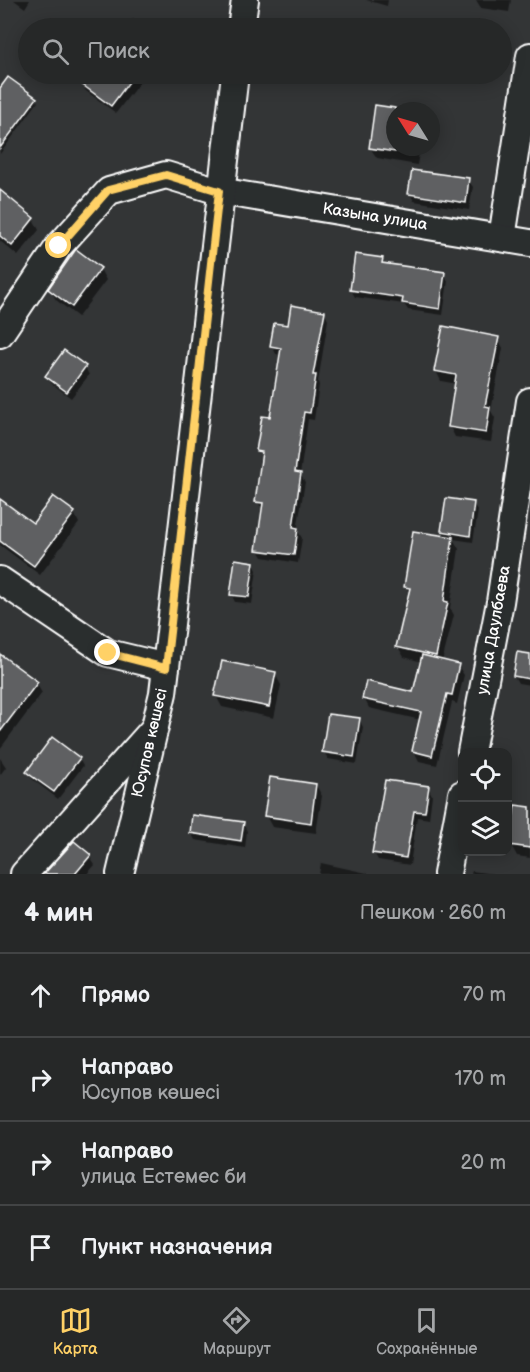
<!DOCTYPE html>
<html lang="ru">
<meta charset="utf-8">
<style>
:root{--surface:#262828;--page:#323434;--text:#f1f3f6;--muted:#a4a6a8;--line:#424445;--accent:#ffd166}
body{margin:0;font-family:"Balsamiq Sans",sans-serif;background:var(--page);color:var(--text)}
.controls{position:absolute;right:18px;bottom:18px;display:grid;overflow:hidden;border-radius:12px;box-shadow:0 3px 15px #0003}
.controls button{width:54px;height:54px;display:grid;place-items:center;padding:0;border:0;border-bottom:2px solid var(--line);background:var(--surface);color:var(--text);font:30px sans-serif}
.compass{position:absolute;left:386px;top:102px;width:54px;height:54px;border-radius:50%;background:var(--surface);box-shadow:0 3px 15px #0003;rotate:307deg}
.stop{position:absolute;width:18px;height:18px;margin:-14px;border:4px solid #ffd166;border-radius:50%;background:#fff}
.stop.end{background:#ffd166;border-color:#fff;box-shadow:0 2px 6px #0008}
.list{margin:0;padding:0;list-style:none}
h2{display:flex;justify-content:space-between;align-items:center;height:78px;margin:0;padding:0 24px;font-size:26px}
h2 small{font-size:20px;font-weight:400;color:var(--muted)}
.list li{display:grid;grid-template-columns:39px 1fr auto;gap:18px;align-items:center;box-sizing:border-box;height:84px;padding:0 24px;border-top:2px solid var(--line)}
.list b{display:block;font-size:22px;white-space:nowrap}
.list p{margin:0;font-size:20px;white-space:nowrap;color:var(--muted)}
.list em{font-size:20px;font-style:normal;color:var(--muted)}
.icon{flex:none;width:33px;height:33px;fill:none;stroke:currentColor;stroke-width:2;stroke-linecap:round;stroke-linejoin:round}
.map{position:relative;flex:none;width:530px;height:874px;overflow:hidden}
.search{position:absolute;background:var(--surface);box-shadow:0 3px 15px #0003;left:18px;right:18px;top:18px;height:66px;display:flex;align-items:center;gap:15px;box-sizing:border-box;padding:0 21px;border-radius:33px;color:var(--muted);font-size:22px}
.sheet{height:414px;background:var(--surface)}
nav{display:flex;justify-content:space-around;align-items:center;box-sizing:border-box;height:84px;border-top:2px solid var(--line);background:var(--surface);font-size:16px;color:var(--muted)}
nav a{display:grid;justify-items:center;gap:3px}
nav .on{color:var(--accent)}
.map>svg:first-child{display:block}
</style>
<div class="map">
<svg width="530" height="874" viewBox="0 0 530 874">
<rect width="100%" height="100%" fill="#333536"/>
<filter id="ink" filterUnits="userSpaceOnUse"><feTurbulence type="fractalNoise" baseFrequency=".0167" numOctaves="2"/><feDisplacementMap in="SourceGraphic" scale="12" xChannelSelector="R" yChannelSelector="G"/><feConvolveMatrix kernelMatrix="1 2 1 2 8 2 1 2 1" color-interpolation-filters="sRGB"/></filter>
<g filter="url(#ink)">
<g fill="#0007">
<polygon points="14,0 30,0 25,8"/>
<polygon points="366,0 388,0 387,6"/>
<polygon points="476,0 511,0 509,12 481,8"/>
<polygon points="133,19 145,28 126,28"/>
<polygon points="88,74 146,74 116,113 86,91 81,83"/>
<polygon points="0,90 36,99 38,102 0,154"/>
<polygon points="377,107 403,111 395,111 395,147 420,147 417,165 377,158 370,148"/>
<polygon points="468,180 473,187 469,210 414,201 410,194"/>
<polygon points="0,192 33,219 39,230 18,256 0,241"/>
<polygon points="382,260 385,265 444,274 448,281 443,315 408,310 404,304 355,297 351,290"/>
<polygon points="100,269 106,280 78,317 56,300 50,289"/>
<polygon points="324,312 328,320 318,382 319,385 314,420 308,419 300,475 305,482 297,530 302,538 298,563 263,557 258,549 264,510 256,501 263,458 258,450 272,419 281,355 276,354 272,346 289,327"/>
<polygon points="498,338 503,348 491,411 495,418 491,442 455,437 450,427 457,384 441,381 436,371"/>
<polygon points="65,352 85,367 89,375 71,398 51,383 47,376"/>
<polygon points="0,501 33,526 74,513 79,523 40,575 0,545"/>
<polygon points="473,504 478,511 473,542 453,539 459,549 450,608 454,615 442,662 458,666 464,675 457,704 452,702 437,765 419,761 414,751 421,720 369,708 364,698 414,694 422,662 404,657 398,647 410,595 406,587 446,537 443,531"/>
<polygon points="253,563 257,570 252,604 235,602 231,594"/>
<polygon points="0,655 36,683 42,693 0,749"/>
<polygon points="530,655 530,685 518,683 514,676"/>
<polygon points="275,674 281,685 274,718 222,707 216,696"/>
<polygon points="359,720 363,727 357,764 328,759 324,752"/>
<polygon points="0,758 6,767 0,775"/>
<polygon points="79,759 83,766 58,799 32,779 28,772"/>
<polygon points="316,785 322,796 316,833 272,827 266,816"/>
<polygon points="428,788 432,795 429,819 417,817 410,865 378,860 374,853"/>
<polygon points="530,809 530,858 517,856 511,845"/>
<polygon points="243,824 247,831 245,848 195,840 191,833"/>
<polygon points="89,856 95,865 87,874 46,874"/>
<polygon points="321,863 367,873 368,874 319,874"/>
<polygon points="472,871 493,874 471,874"/>
</g>
<g fill="#5f6162" stroke="#fff" stroke-width="1.5">
<polygon points="86,74 135,74 111,106 80,83"/>
<polygon points="8,77 37,98 0,148 0,88"/>
<polygon points="375,105 395,108 395,152 369,148"/>
<polygon points="412,170 469,178 466,203 408,194"/>
<polygon points="0,190 34,218 12,246 0,236"/>
<polygon points="76,249 101,268 72,307 48,289"/>
<polygon points="355,254 383,258 382,263 445,272 440,309 402,303 403,298 350,290"/>
<polygon points="291,305 325,311 313,375 316,375 310,413 304,412 295,472 301,473 293,527 298,528 294,555 256,550 263,503 255,502 262,452 256,451 262,416 270,417 281,348 270,346 274,323 288,325"/>
<polygon points="443,326 499,337 485,406 490,407 486,433 448,427 456,375 434,371"/>
<polygon points="64,350 86,366 67,392 45,376"/>
<polygon points="53,496 75,512 34,566 0,541 0,499 33,523"/>
<polygon points="446,498 474,502 470,536 441,531"/>
<polygon points="413,531 453,537 444,601 448,602 436,656 396,647 410,588 404,587"/>
<polygon points="235,559 254,562 249,597 230,595"/>
<polygon points="517,652 530,654 530,679 513,676"/>
<polygon points="0,654 38,682 0,732"/>
<polygon points="422,655 459,664 452,695 447,694 432,756 412,751 421,712 362,699 366,681 413,692"/>
<polygon points="222,661 276,672 269,707 214,696"/>
<polygon points="328,714 360,718 354,757 322,752"/>
<polygon points="52,737 80,758 54,792 26,772"/>
<polygon points="270,777 316,784 311,823 264,816"/>
<polygon points="385,780 429,786 425,812 414,811 406,858 372,853"/>
<polygon points="515,805 530,807 530,848 509,845"/>
<polygon points="192,815 244,822 241,841 190,833"/>
<polygon points="74,841 91,855 75,874 44,874"/>
</g>
<g fill="none" stroke-linecap="round" stroke-linejoin="round">
<g stroke="#fff" stroke-width="30">
<g id="minor">
<polyline points="241,28 245,0"/>
<polyline points="502,238 530,56"/>
<polyline points="0,334 59,246 109,191 166,175 219,191 530,243"/>
<polyline points="0,580 108,653 166,667"/>
<polyline points="471,752 500,602 530,401"/>
<polyline points="24,874 152,731"/>
<polyline points="120,874 163,693 235,74"/>
<polyline points="447,874 462,794"/>
</g>
</g>
<use href="#minor" stroke="#2a2d2e" stroke-width="26"/>
</g>
</g>
<g fill="none" stroke-linecap="round" stroke-linejoin="round" filter="url(#ink)">
<polyline stroke="#ffd166" stroke-width="8" points="59,246 108,190 166,175 219,191 166,668 108,653"/>
</g>
<g text-anchor="middle" dominant-baseline="central" stroke-width="6" stroke-linejoin="round" paint-order="stroke">
<g font-size="16" fill="#fff" stroke="#2a2d2e">
<text transform="translate(375 217) rotate(9)">Казына улица</text>
<text transform="translate(494 630) rotate(-80)">улица Даулбаева</text>
<text transform="translate(150 743) rotate(-77)">Юсупов көшесі</text>
</g>
</g>
</svg>
<div class="controls">
<button><svg class="icon" aria-label="locate" viewBox="0 0 24 24"><circle cx="12" cy="12" r="6"/><path d="M12 2v4M12 18v4M2 12h4M18 12h4"/></svg></button>
<button><svg class="icon" aria-label="layers" viewBox="0 0 24 24"><path d="M12 4l9 5-9 5-9-5zM3 14l9 5 9-5"/></svg></button>
</div>
<svg class="compass" viewBox="-18 -18 36 36"><path d="M0-13l5 13h-10z" fill="#e53935"/><path d="M0 13l5-13h-10z" fill="#a4a6a8"/></svg>
<div class="stop" style="left:59px;top:246px"></div>
<div class="stop end" style="left:108px;top:653px"></div>
<div class="search"><svg class="icon" aria-label="search" viewBox="0 0 24 24"><circle cx="10" cy="10" r="6"/><path d="M15 15l6 6"/></svg>Поиск</div>
</div>
<section class="sheet">
<h2>4 мин<small>Пешком · 260 m</small></h2>
<ul class="list">
<li><svg class="icon" aria-label="ahead" viewBox="0 0 24 24"><path d="M12 20V5M6 11l6-6 6 6"/></svg><div><b>Прямо</b></div><em>70 m</em></li>
<li><svg class="icon" aria-label="right" viewBox="0 0 24 24"><path d="M7 20v-9h11M14 6l5 5-5 5"/></svg><div><b>Направо</b><p>Юсупов көшесі</p></div><em>170 m</em></li>
<li><svg class="icon" aria-label="right" viewBox="0 0 24 24"><path d="M7 20v-9h11M14 6l5 5-5 5"/></svg><div><b>Направо</b><p>улица Естемес би</p></div><em>20 m</em></li>
<li><svg class="icon" aria-label="arrive" viewBox="0 0 24 24"><path d="M6 21V4h12l-3 4 3 4H6"/></svg><div><b>Пункт назначения</b></div></li>
</ul>
</section>
<nav>
<a class="on"><svg class="icon" aria-label="map" viewBox="0 0 24 24"><path d="M3 6l6-2 6 2 6-2v14l-6 2-6-2-6 2zM9 4v14M15 6v14"/></svg>Карта</a>
<a><svg class="icon" aria-label="directions" viewBox="0 0 24 24"><path d="M12 3l9 9-9 9-9-9zM9 14v-3h6M13 9l2 2-2 2"/></svg>Маршрут</a>
<a><svg class="icon" aria-label="saved" viewBox="0 0 24 24"><path d="M7 4h10v16l-5-4-5 4z"/></svg>Сохранённые</a>
</nav>
